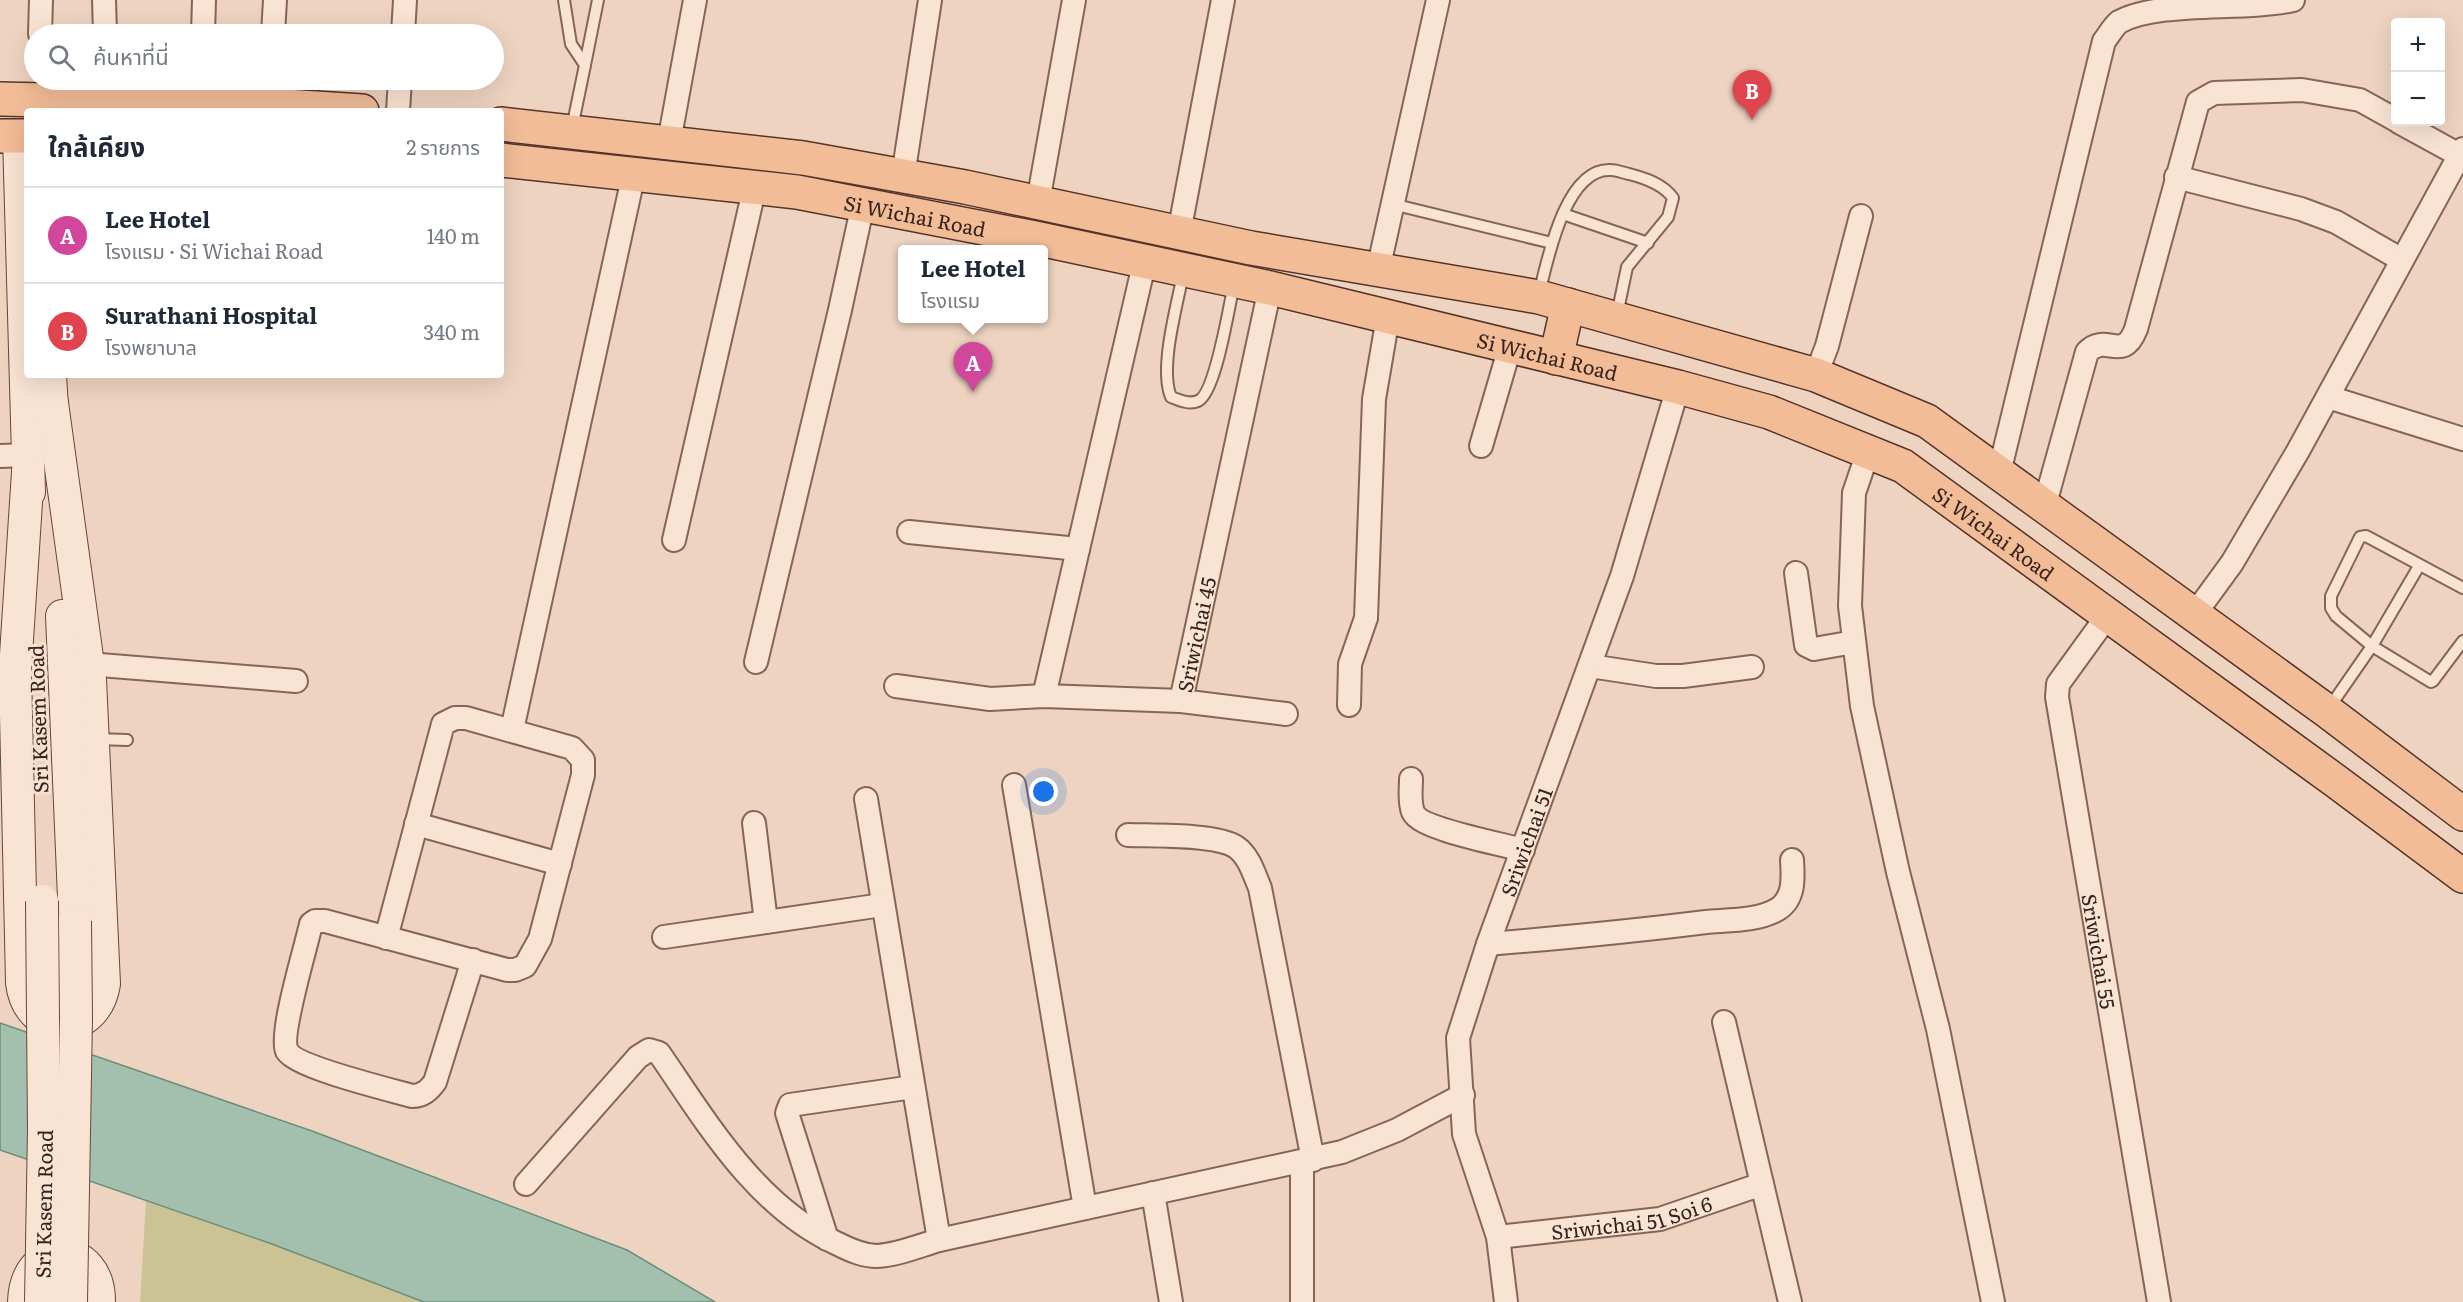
<!DOCTYPE html>
<html lang="th">
<meta charset="utf-8">
<style>
:root{--surface:#fff;--page:#f2f2f3;--text:#1f2937;--muted:#747a83;--line:#e0e1e3;--accent:#2563eb}
body{margin:0;font-family:Literata,"Noto Sans Thai",serif;background:var(--page);color:var(--text)}
.controls{position:absolute;right:18px;top:18px;display:grid;overflow:hidden;border-radius:6px;box-shadow:0 6px 24px #0002}
.controls button{width:54px;height:54px;display:grid;place-items:center;padding:0;border:0;border-bottom:2px solid var(--line);background:var(--surface);color:var(--text);font:30px sans-serif}
.you{position:absolute;left:1044px;top:792px;width:21px;height:21px;margin:-15px;border:4px solid #fff;border-radius:50%;background:#1a73e8;box-shadow:0 0 0 9px #1a73e833}
.badge{display:grid;place-items:center;width:39px;height:39px;border-radius:50%;background:var(--accent);color:#fff;font-size:20px;font-weight:700}
.pin{position:absolute;translate:-50% -50px;filter:drop-shadow(0 2px 3px #0008)}
.pin::after{content:'';position:absolute;top:32px;width:21px;height:18px;background:inherit;clip-path:polygon(0 0,100% 0,50% 100%)}
.popup{position:absolute;left:898px;top:245px;width:150px;height:78px;box-sizing:border-box;display:grid;place-content:center;border-radius:6px;background:var(--surface);filter:drop-shadow(0 2px 4px #0005);font-size:20px;white-space:nowrap;color:var(--muted)}
.popup b{font-size:22px;color:var(--text)}
.popup::after{content:'';position:absolute;left:50%;top:100%;margin-left:-12px;border:12px solid transparent;border-top-color:var(--surface)}
.list{margin:0;padding:0;list-style:none}
h2{display:flex;justify-content:space-between;align-items:center;height:78px;margin:0;padding:0 24px;font-size:26px}
h2 small{font-size:20px;font-weight:400;color:var(--muted)}
.list li{display:grid;grid-template-columns:39px 1fr auto;gap:18px;align-items:center;box-sizing:border-box;height:96px;padding:0 24px;border-top:2px solid var(--line)}
.list b{display:block;font-size:22px;white-space:nowrap}
.list p{margin:0;font-size:20px;white-space:nowrap;color:var(--muted)}
.list em{font-size:20px;font-style:normal;color:var(--muted)}
.icon{flex:none;width:33px;height:33px;fill:none;stroke:currentColor;stroke-width:2;stroke-linecap:round;stroke-linejoin:round}
.map{position:relative;flex:none;width:2463px;height:1302px;overflow:hidden}
.search{position:absolute;background:var(--surface);box-shadow:0 6px 24px #0002;left:24px;top:24px;width:480px;height:66px;display:flex;align-items:center;gap:15px;box-sizing:border-box;padding:0 21px;border-radius:33px;color:var(--muted);font-size:22px}
.panel{position:absolute;background:var(--surface);box-shadow:0 6px 24px #0002;left:24px;top:108px;width:480px;height:270px;border-radius:6px}
.map>svg:first-child{display:block}
</style>
<div class="map">
<svg width="2463" height="1302" viewBox="0 0 2463 1302">
<rect width="100%" height="100%" fill="#eed3c0"/>
<polygon fill="#ccc394" points="146,1201 272,1244 424,1302 140,1302"/>
<polygon fill="#a3c0af" stroke="#6a8e7b" stroke-width="1.5" points="0,1023 312,1131 627,1250 715,1302 424,1302 272,1244 0,1150"/>
<g fill="none" stroke-linecap="round" stroke-linejoin="round">
<g stroke="#876458" stroke-width="14">
<g id="service">
<polyline points="564,0 571,44 585,65 572,128"/>
<polyline points="585,65 598,0"/>
<polyline points="1392,204 1552,243"/>
<polyline points="1563,214 1648,243"/>
<path d="M1183,274C1177,306 1159,368 1171,397C1179,400 1189,405 1198,401C1216,393 1229,305 1234,284"/>
<path d="M1539,294C1547,262 1565,167 1611,170C1617,170 1623,173 1629,174C1645,178 1663,184 1673,198L1668,217L1627,267L1617,315"/>
<polyline points="2463,588 2366,536 2360,537 2331,596 2331,608 2336,616 2372,646 2431,682 2433,681 2463,641"/>
<polyline points="2329,708 2372,646 2419,566"/>
<polyline points="96,739 127,740"/>
</g>
</g>
<g stroke="#876458" stroke-width="26">
<g id="minor">
<polyline points="104,0 105,34"/>
<polyline points="40,34 41,0"/>
<polyline points="203,34 204,0"/>
<polyline points="273,34 275,0"/>
<polyline points="403,34 405,0"/>
<polyline points="201,103 202,80"/>
<polyline points="270,105 271,80"/>
<polyline points="398,111 400,80"/>
<polyline points="2399,122 2463,157"/>
<polyline points="669,142 695,0"/>
<polyline points="903,176 930,0"/>
<polyline points="2176,177 2301,209 2336,222 2402,260"/>
<polyline points="1038,202 1074,0"/>
<polyline points="1179,233 1223,0"/>
<polyline points="1378,270 1438,0"/>
<polyline points="1816,375 1827,346 1861,216"/>
<polyline points="2328,397 2463,439"/>
<polyline points="1481,446 1510,347"/>
<polyline points="1868,452 1854,493 1850,606 1862,706 1898,872 1938,1029 1993,1302"/>
<polyline points="0,456 28,455"/>
<path d="M1999,473L2104,41C2109,35 2113,27 2119,22C2159,0 2243,11 2293,0"/>
<path d="M2044,507L2087,352C2107,332 2122,364 2136,329L2198,102L2214,93L2302,90L2360,100L2396,120"/>
<polyline points="909,532 1078,549"/>
<polyline points="674,540 755,186"/>
<polyline points="1796,573 1806,645 1814,649 1854,642"/>
<path id="s1" d="M2108,615L2058,684L2057,697L2159,1302"/>
<polyline points="2194,615 2232,563 2298,451 2463,149"/>
<polyline points="756,662 840,310 863,204"/>
<polyline points="88,664 296,681"/>
<polyline points="1590,666 1656,676 1683,676 1752,667"/>
<path id="s2" d="M896,686L990,699L1044,696L1181,701L1270,288"/>
<polyline points="1044,696 1145,260"/>
<polyline points="1181,701 1286,714"/>
<polyline points="1349,705 1350,664 1366,618 1374,399 1388,317"/>
<polyline points="512,730 634,173"/>
<path d="M1411,779C1411,789 1409,802 1413,812C1420,829 1502,844 1523,850"/>
<polyline points="1014,785 1085,1208"/>
<polyline points="866,799 939,1240"/>
<polyline points="754,823 766,922"/>
<polyline points="416,824 560,864"/>
<path d="M1128,835C1153,836 1217,834 1236,847C1249,856 1254,874 1260,888L1313,1160"/>
<polyline points="664,937 882,905"/>
<path d="M386,938L443,724L455,718H466L572,748L583,760V775L540,939L525,966L515,970H507L325,921H315L311,924C306,947 279,1035 287,1051C296,1067 391,1090 412,1096C423,1096 429,1090 435,1082L473,960"/>
<path d="M1488,944C1561,938 1634,931 1706,922C1728,920 1759,921 1778,909C1795,898 1793,877 1792,860"/>
<polyline points="1724,1022 1762,1184"/>
<path d="M526,1184L638,1057L649,1050L659,1053C707,1123 757,1208 838,1244C850,1250 863,1256 877,1256C897,1255 919,1246 939,1240L1342,1152L1397,1130L1463,1095"/>
<polyline points="1153,1193 1171,1302"/>
<path id="s3" d="M1498,1237L1660,1219L1762,1184L1790,1302"/>
<polyline points="827,1239 787,1113 790,1105 913,1087"/>
<polyline points="1302,1302 1302,1162"/>
<path id="s4" d="M1506,1302L1498,1237L1464,1134L1458,1038L1488,944L1622,576L1678,387"/>
</g>
</g>
<g stroke="#69453b" stroke-width="34">
<g id="secondary">
<polyline points="19,136 29,492"/>
<polyline points="50,375 53,425"/>
<path d="M28,472L15,670L22,983C29,1038 95,1039 104,984L90,679L52,403"/>
<polyline points="62,616 75,921"/>
<path d="M24,1302C26,1237 100,1241 99,1302"/>
</g>
</g>
<g stroke="#55342c" stroke-width="36">
<g id="primary">
<polyline points="0,99 270,105 362,111"/>
<polyline points="501,124 803,158 965,187 1251,248 1539,297 1816,375 1927,421 2327,711 2463,814"/>
<polyline points="0,136 27,136"/>
<path id="s5" d="M501,160L797,192L1035,238L1270,288L1678,387L1769,412L1903,466L2337,782L2463,876"/>
<polyline points="1556,358 1568,305"/>
</g>
</g>
<use href="#service" stroke="#f9e3d3" stroke-width="10"/>
<use href="#minor" stroke="#f9e3d3" stroke-width="22"/>
<use href="#secondary" stroke="#f9e3d3" stroke-width="32"/>
<use href="#primary" stroke="#f2bc97" stroke-width="33"/>
<g stroke="#69453b" stroke-width="34" stroke-linecap="butt">
<g id="secondary-bridge">
<path id="s6" d="M41,1302L44,1129L42,901"/>
<polyline points="71,1302 76,1018 75,921"/>
</g>
</g>
<use href="#secondary-bridge" stroke="#f9e3d3" stroke-width="32"/>
</g>
<g text-anchor="middle" dominant-baseline="central" stroke-width="6" stroke-linejoin="round" paint-order="stroke">
<g font-size="20" fill="#37221d" stroke="#f6e0d0">
<text stroke="none"><textPath href="#s5" startOffset="418">Si Wichai Road</textPath></text>
<text stroke="none"><textPath href="#s5" startOffset="1066">Si Wichai Road</textPath></text>
<text stroke="none"><textPath href="#s5" startOffset="1552">Si Wichai Road</textPath></text>
<text stroke="none"><textPath href="#s2" startOffset="354">Sriwichai 45</textPath></text>
<text transform="translate(37 719) rotate(-92)">Sri Kasem Road</text>
<text stroke="none"><textPath href="#s4" startOffset="478">Sriwichai 51</textPath></text>
<text stroke="none"><textPath href="#s1" startOffset="356">Sriwichai 55</textPath></text>
<text stroke="none"><textPath href="#s6" startOffset="98">Sri Kasem Road</textPath></text>
<text stroke="none"><textPath href="#s3" startOffset="135">Sriwichai 51 Soi 6</textPath></text>
</g>
</g>
</svg>
<div class="controls">
<button>+</button>
<button>−</button>
</div>
<div class="you"></div>
<div class="pin badge" style="left:973px;top:392px;background:#d1479c">A</div>
<div class="popup"><b>Lee Hotel</b>โรงแรม</div>
<div class="pin badge" style="left:1752px;top:120px;background:#e0444e">B</div>
<div class="search"><svg class="icon" aria-label="search" viewBox="0 0 24 24"><circle cx="10" cy="10" r="6"/><path d="M15 15l6 6"/></svg>ค้นหาที่นี่</div>
<section class="panel">
<h2>ใกล้เคียง<small>2 รายการ</small></h2>
<ul class="list">
<li><span class="badge" style="background:#d1479c">A</span><div><b>Lee Hotel</b><p>โรงแรม · Si Wichai Road</p></div><em>140 m</em></li>
<li><span class="badge" style="background:#e0444e">B</span><div><b>Surathani Hospital</b><p>โรงพยาบาล</p></div><em>340 m</em></li>
</ul>
</section>
</div>
